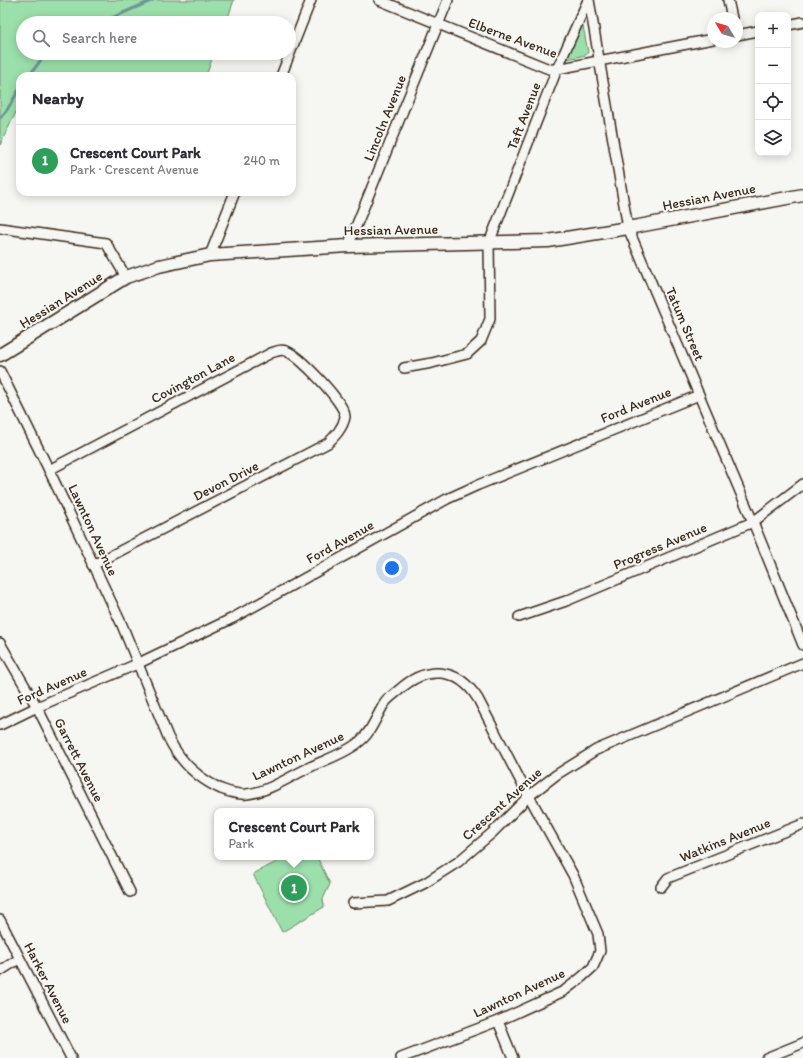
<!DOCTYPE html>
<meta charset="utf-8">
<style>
:root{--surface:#fff;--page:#f2f2f3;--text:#2b2b33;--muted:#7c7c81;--line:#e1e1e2;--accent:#0b8043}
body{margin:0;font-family:Itim,sans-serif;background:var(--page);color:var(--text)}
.controls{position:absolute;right:12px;top:12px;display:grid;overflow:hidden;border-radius:8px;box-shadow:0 2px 10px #0003}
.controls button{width:36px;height:36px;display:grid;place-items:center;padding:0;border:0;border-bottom:1px solid var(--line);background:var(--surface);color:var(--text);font:20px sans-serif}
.compass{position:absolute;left:707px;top:12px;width:36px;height:36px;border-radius:50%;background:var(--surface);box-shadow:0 2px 10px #0003;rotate:308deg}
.you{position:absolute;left:392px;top:568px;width:14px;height:14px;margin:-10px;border:3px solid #fff;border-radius:50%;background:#1a73e8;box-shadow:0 0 0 6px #1a73e833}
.badge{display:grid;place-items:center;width:26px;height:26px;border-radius:50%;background:var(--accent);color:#fff;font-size:13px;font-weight:700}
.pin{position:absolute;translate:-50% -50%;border:2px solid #fff;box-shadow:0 1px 4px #0006}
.popup{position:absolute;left:214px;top:808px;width:160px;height:52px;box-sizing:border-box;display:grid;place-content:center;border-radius:8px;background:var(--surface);filter:drop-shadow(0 1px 3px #0005);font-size:13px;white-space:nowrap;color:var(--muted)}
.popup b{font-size:15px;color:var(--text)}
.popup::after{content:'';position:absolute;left:50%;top:100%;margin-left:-8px;border:8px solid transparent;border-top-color:var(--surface)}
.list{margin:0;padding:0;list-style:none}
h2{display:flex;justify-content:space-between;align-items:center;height:52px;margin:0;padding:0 16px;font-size:17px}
h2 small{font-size:13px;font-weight:400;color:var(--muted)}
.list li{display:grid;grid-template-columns:26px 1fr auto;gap:12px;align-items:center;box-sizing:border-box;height:72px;padding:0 16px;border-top:1px solid var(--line)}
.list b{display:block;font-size:15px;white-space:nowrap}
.list p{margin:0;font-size:13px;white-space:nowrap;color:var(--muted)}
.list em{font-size:13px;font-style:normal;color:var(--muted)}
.icon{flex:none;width:22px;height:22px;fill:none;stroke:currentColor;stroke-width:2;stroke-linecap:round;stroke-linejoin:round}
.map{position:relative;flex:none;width:803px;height:1058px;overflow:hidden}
.search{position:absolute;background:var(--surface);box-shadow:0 2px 10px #0003;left:16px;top:16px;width:280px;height:44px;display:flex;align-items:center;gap:10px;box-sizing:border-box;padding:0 14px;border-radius:22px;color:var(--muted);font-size:15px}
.panel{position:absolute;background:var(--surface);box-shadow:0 2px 10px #0003;left:16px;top:72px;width:280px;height:124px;border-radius:12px}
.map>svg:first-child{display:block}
</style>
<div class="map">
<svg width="803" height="1058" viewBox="0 0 803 1058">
<rect width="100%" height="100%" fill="#f6f6f2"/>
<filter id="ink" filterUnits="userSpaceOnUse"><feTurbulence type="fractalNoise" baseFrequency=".025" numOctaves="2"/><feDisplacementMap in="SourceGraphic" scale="8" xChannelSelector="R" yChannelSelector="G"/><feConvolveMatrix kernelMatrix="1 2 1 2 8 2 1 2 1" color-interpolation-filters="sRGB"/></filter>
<g filter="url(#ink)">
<g fill="#9bdfaa" stroke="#6b8464">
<polygon points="0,0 234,0 226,23 23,23 23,53 214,53 206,76 20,76 20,104 0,145"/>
<polygon points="579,26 583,26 588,52 586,55 567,59 566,57"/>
<polygon points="286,857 317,857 330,884 323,899 324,907 282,932 253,874"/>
</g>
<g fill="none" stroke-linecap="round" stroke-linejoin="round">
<g stroke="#6d9797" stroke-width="3">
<polyline points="100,23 153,0"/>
<polyline points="29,76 46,53"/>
<polyline points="0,118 7,110 20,88"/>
</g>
<g stroke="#3b2a1e" stroke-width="12">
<g id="street">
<polyline points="379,0 549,69 557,69 713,39"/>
<polyline points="589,0 628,228 753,522 803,645"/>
<polyline points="728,0 732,18"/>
<polyline points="788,25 803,22"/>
<polyline points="737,35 758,31"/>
<polyline points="281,76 311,0"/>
<polyline points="0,228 106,243 126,277"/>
<polyline points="348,246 448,0"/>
<polyline points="210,255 235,192"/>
<polyline points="404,368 432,363 467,354 481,341 490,319 489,243 557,69 588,0"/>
<path d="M0,371L49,470L122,625L168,737C179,760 197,778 221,789C229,792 238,795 247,794C267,792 290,777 308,768C324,760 345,754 359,742C371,733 376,717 384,704C387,699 394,694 399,690C426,665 458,667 478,699L520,780L573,875L598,934L600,951L593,967L582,977L564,991L498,1021L401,1058"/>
<path d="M49,470L271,353C277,351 281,349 286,351C299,355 346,404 345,417C343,428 335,436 328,443L93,565"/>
<polyline points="519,617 566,601 753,522 803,484"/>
<polyline points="0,643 37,707 130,892"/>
<polyline points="0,725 37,707 137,664 233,618 447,499 478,485 699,395"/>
<polyline points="661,887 668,878 803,824"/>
<polyline points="353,903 388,901 425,883 458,862 492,833 529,796 556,775 596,750 803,663"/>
<polyline points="0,920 71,1058"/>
<polyline points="0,971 19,959"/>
<polyline points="498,1021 513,1058"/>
<polyline points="766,1058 803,1043"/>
</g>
</g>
<g stroke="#3b2a1e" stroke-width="15">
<polyline id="secondary" points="0,355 126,277 159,266 210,255 348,246 548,241 628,228 803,195"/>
</g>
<use href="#street" stroke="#f6f6f2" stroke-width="9"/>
<use href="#secondary" stroke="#f6f6f2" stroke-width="12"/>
</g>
</g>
<g text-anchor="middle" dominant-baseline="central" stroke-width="4" stroke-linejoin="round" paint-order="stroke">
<g font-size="14" fill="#3b2a1e" stroke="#f6f6f2">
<text transform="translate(513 38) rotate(20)">Elberne Avenue</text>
<text transform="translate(524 116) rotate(-69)">Taft Avenue</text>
<text transform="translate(385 118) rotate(-68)">Lincoln Avenue</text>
<text transform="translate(709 197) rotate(-11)">Hessian Avenue</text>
<text transform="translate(391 230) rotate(-1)">Hessian Avenue</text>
<text transform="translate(61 300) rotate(-32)">Hessian Avenue</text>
<text transform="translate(685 324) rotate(67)">Tatum Street</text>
<text transform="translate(193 378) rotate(-28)">Covington Lane</text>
<text transform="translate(636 405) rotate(-22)">Ford Avenue</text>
<text transform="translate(226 481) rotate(-27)">Devon Drive</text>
<text transform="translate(93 530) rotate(65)">Lawnton Avenue</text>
<text transform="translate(340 542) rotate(-29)">Ford Avenue</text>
<text transform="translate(660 546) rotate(-23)">Progress Avenue</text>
<text transform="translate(52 686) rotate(-24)">Ford Avenue</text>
<text transform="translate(298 756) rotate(-25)">Lawnton Avenue</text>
<text transform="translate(79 760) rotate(63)">Garrett Avenue</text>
<text transform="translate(502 804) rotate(-42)">Crescent Avenue</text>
<text transform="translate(725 840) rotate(-22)">Watkins Avenue</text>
<text transform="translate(48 983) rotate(63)">Harker Avenue</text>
<text transform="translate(519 993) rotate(-25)">Lawnton Avenue</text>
</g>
</g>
</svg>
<div class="controls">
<button>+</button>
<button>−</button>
<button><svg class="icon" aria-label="locate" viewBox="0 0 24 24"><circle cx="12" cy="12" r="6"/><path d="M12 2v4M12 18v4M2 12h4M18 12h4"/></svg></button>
<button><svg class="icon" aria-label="layers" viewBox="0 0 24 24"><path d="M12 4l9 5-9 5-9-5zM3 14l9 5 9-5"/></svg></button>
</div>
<svg class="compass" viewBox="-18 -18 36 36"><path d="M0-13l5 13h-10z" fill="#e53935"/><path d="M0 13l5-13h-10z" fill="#7c7c81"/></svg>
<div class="you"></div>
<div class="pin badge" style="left:294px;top:888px;background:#2e9e5b">1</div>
<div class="popup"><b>Crescent Court Park</b>Park</div>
<div class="search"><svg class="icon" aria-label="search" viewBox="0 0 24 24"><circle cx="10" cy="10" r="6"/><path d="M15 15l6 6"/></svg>Search here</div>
<section class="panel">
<h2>Nearby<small></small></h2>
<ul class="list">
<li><span class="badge" style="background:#2e9e5b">1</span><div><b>Crescent Court Park</b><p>Park · Crescent Avenue</p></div><em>240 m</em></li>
</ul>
</section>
</div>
